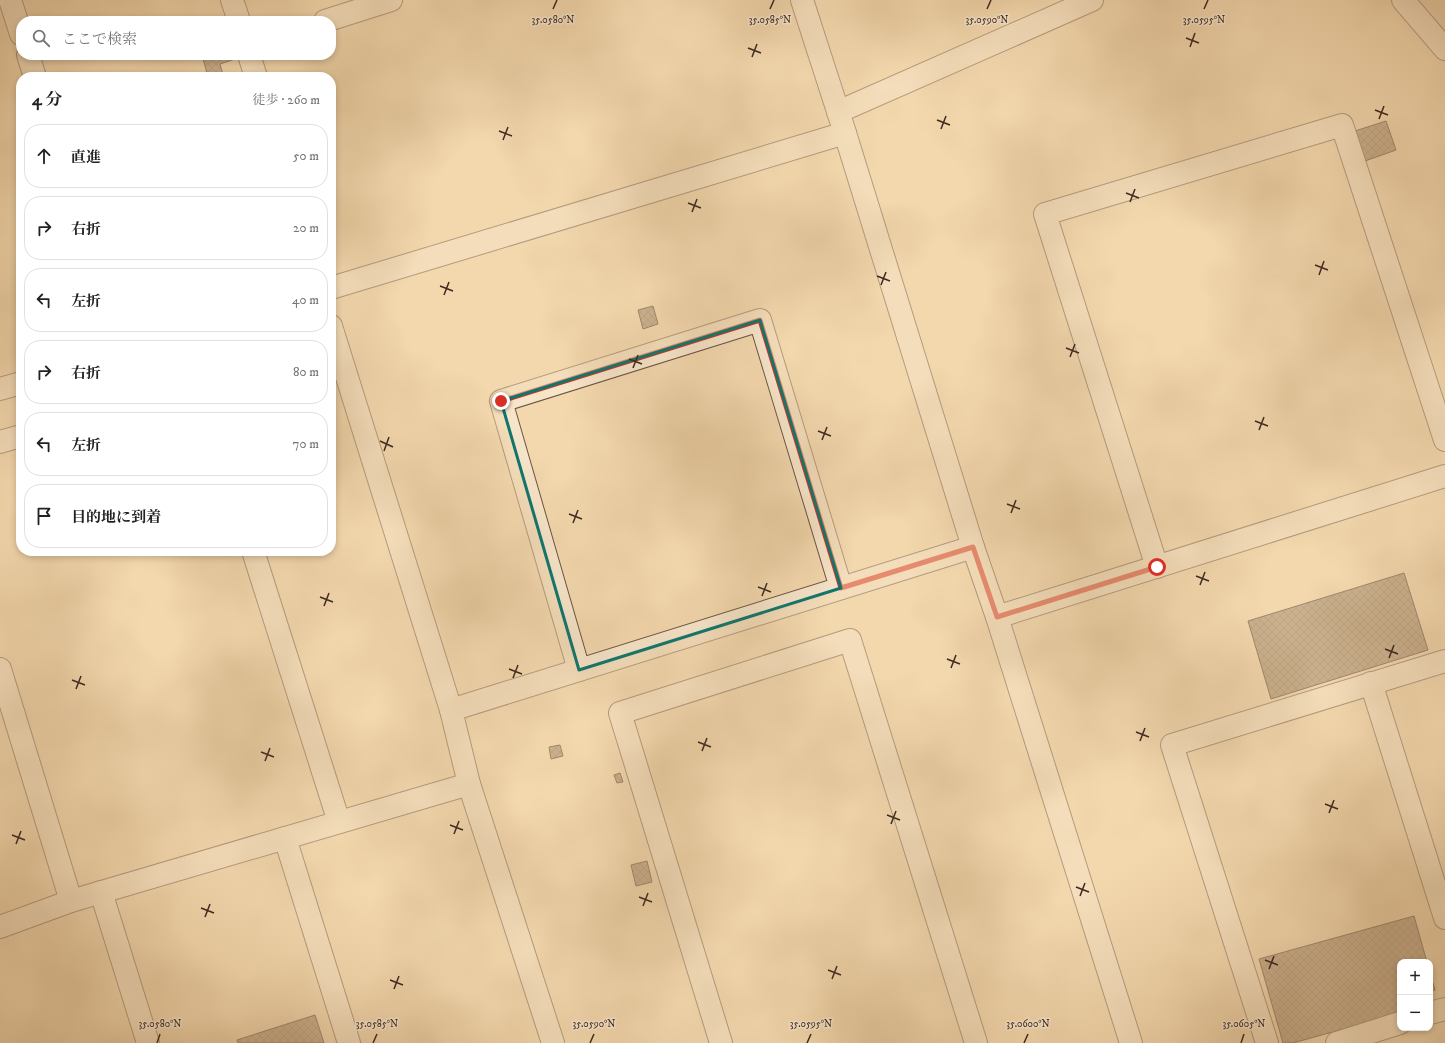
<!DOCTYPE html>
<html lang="ja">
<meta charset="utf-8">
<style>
:root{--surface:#fff;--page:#f2f2f2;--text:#222;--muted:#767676;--line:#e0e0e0}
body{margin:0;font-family:"IM FELL DW Pica","Noto Serif JP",serif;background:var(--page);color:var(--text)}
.controls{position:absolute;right:12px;bottom:12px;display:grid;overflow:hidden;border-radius:8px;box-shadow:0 2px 6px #0003}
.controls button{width:36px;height:36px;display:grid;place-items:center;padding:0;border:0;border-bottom:1px solid var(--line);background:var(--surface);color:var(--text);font:20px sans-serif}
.stop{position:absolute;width:12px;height:12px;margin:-9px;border:3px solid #d93025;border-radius:50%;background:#fff}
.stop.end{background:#d93025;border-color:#fff;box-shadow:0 1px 4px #0008}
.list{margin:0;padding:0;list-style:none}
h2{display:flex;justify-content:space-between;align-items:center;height:52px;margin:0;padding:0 16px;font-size:17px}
h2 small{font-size:13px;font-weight:400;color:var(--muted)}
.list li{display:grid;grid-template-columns:26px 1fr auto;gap:12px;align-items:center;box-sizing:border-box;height:64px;margin:0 8px 8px;padding:0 8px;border:1px solid var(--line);border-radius:16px}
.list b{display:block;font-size:15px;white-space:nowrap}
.list em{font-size:13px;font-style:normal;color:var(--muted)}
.icon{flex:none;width:22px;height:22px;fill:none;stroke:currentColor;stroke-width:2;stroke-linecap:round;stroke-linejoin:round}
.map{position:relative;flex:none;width:1445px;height:1043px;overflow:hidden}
.search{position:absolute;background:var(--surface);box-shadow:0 2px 6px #0003;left:16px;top:16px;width:320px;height:44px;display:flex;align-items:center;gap:10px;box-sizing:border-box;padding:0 14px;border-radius:16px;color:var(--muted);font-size:15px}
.panel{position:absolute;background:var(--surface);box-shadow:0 2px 6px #0003;left:16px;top:72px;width:320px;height:484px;border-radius:16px}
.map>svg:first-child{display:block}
</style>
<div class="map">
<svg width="1445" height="1043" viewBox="0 0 1445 1043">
<defs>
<pattern id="building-cross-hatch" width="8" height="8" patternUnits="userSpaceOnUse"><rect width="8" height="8" fill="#9c8369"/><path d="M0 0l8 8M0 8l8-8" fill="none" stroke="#806b56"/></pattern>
</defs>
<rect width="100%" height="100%" fill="#f3d7ad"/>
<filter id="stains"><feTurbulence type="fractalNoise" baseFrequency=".005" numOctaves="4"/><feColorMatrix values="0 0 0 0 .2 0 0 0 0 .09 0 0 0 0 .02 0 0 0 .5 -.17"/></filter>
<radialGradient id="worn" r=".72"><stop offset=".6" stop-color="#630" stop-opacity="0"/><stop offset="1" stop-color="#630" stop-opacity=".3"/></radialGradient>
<g fill="url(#building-cross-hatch)" stroke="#3d2920">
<polygon points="202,55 233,55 235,59 220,64 223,75 215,77 208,77"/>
<polygon points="1386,121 1396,150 1365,161 1355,131"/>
<polygon points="653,306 658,324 643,329 638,310"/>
<polygon points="1404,573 1428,650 1271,699 1248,621"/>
<polygon points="560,745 563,756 551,759 549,747"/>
<polygon points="620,773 623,782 617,783 614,775"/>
<polygon points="647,861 652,882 636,886 631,865"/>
<polygon points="1414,916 1427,962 1400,962 1400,1013 1293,1043 1283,1043 1259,959"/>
<polygon points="1430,973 1435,990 1430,991"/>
<polygon points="315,1015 324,1043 238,1043 237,1040"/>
</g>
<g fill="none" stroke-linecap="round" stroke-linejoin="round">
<g stroke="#6a5443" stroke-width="24">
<g id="street">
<polyline points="10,0 21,34"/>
<polyline points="232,0 239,21"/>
<polyline points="802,0 845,133 973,547 997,617 1131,1043"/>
<polyline points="1403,0 1445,49"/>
<polyline points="325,21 391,0"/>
<polyline points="28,55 35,77"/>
<polyline points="249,55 256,77"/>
<polyline points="838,112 1092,0"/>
<polyline points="331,288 845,133"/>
<polyline points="331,326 451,710 469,784 553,1043"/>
<polyline points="0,389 21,383"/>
<polyline points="0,442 21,436"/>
<polyline points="253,551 339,822"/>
<polyline points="1157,567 1045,214 1342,125 1445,440"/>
<polyline points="997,617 1445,476"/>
<polyline points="0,669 71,901"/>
<polyline points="579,670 501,401 760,320 841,588"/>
<polyline points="1371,683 1445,918"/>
<polyline points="451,710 973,547"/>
<polyline points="285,838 349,1043"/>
<polyline points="101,892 148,1043"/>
<polyline points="0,927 71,901 469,784"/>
<polyline points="1430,1013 1445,1009"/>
<polyline points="721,1043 620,713 850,640 976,1043"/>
<polyline points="1267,1043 1172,745 1445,661"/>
<polyline points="1337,1043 1400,1023"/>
</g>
</g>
<use href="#street" stroke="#f7e5ca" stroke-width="22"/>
</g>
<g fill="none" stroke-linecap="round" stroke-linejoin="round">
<polyline stroke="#d93025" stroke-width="5" points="501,401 760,320 841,588 973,547 997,617 1157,567"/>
</g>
<path d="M0 0H1445V1043H0ZM760,320L841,588L579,670L501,401Z" fill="#f3d7ad" fill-opacity=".55" fill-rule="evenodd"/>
<path fill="none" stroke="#0f766e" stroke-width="3" stroke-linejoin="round" d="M760,320L841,588L579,670L501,401Z"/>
<path fill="none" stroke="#3d2920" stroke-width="1.5" d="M553,9L557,0M770,9L774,0M987,9L991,0M1204,9L1208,0M1186,38L1199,43M1190,47L1195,33M748,48L761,53M752,57L757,44M1375,110L1388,115M1379,119L1384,106M937,120L950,125M941,129L946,116M499,131L512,136M503,140L508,127M1126,193L1139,198M1130,202L1135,189M688,203L701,208M692,212L697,199M1315,265L1328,270M1319,275L1324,261M877,276L890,281M881,285L886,272M440,286L453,291M444,295L449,282M1066,348L1079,353M1070,357L1075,344M629,359L642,364M633,368L638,355M1255,421L1268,426M1259,430L1264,417M818,431L831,436M822,440L827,427M380,441L393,447M384,451L389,437M1007,504L1020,509M1011,513L1016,500M569,514L582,519M573,523L578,510M1196,576L1209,581M1200,585L1205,572M758,587L771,592M762,596L767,583M320,597L333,602M324,606L329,593M1385,649L1398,654M1389,658L1394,645M947,659L960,664M951,668L956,655M509,669L522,674M513,678L518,665M72,680L85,685M76,689L81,676M1136,732L1149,737M1140,741L1145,728M698,742L711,747M702,751L707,738M261,752L274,757M265,761L270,748M1325,804L1338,809M1329,813L1334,800M887,815L900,820M891,824L896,811M450,825L463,830M454,834L459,821M12,835L25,840M16,844L21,831M1076,887L1089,892M1080,896L1085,883M639,897L652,902M643,906L648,893M201,908L214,913M205,917L210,904M1265,960L1278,965M1269,969L1274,956M828,970L841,975M832,979L837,966M390,980L403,985M394,989L399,976M157,1043L160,1034M373,1043L377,1034M590,1043L594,1034M807,1043L811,1034M1024,1043L1028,1034M1241,1043L1244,1034"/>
<g font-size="10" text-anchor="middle" fill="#3d2920" stroke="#f7e5ca" stroke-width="3" stroke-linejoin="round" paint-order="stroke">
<text x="553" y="23">35.0580°N</text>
<text x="770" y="23">35.0585°N</text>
<text x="987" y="23">35.0590°N</text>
<text x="1204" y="23">35.0595°N</text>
<text x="160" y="1027">35.0580°N</text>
<text x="377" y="1027">35.0585°N</text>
<text x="594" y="1027">35.0590°N</text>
<text x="811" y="1027">35.0595°N</text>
<text x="1028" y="1027">35.0600°N</text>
<text x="1244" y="1027">35.0605°N</text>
</g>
<rect width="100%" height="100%" filter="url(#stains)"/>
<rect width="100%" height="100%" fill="url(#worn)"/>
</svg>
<div class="controls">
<button>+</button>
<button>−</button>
</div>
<div class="stop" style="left:1157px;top:567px"></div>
<div class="stop end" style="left:501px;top:401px"></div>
<div class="search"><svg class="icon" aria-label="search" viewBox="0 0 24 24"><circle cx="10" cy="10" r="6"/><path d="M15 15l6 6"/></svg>ここで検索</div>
<section class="panel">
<h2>4 分<small>徒歩 · 260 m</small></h2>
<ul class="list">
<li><svg class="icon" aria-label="ahead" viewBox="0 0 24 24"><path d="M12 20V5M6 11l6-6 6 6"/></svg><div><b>直進</b></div><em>50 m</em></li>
<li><svg class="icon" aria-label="right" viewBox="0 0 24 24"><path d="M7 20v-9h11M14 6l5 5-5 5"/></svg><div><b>右折</b></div><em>20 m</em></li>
<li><svg class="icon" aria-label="left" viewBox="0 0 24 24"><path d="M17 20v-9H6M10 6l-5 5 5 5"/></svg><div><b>左折</b></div><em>40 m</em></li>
<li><svg class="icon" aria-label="right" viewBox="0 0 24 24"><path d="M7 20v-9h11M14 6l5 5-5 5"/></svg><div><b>右折</b></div><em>80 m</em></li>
<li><svg class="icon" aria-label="left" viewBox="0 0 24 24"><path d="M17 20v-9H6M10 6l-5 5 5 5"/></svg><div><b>左折</b></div><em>70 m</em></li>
<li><svg class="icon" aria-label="arrive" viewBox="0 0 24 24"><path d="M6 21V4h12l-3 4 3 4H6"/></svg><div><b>目的地に到着</b></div></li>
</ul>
</section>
</div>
